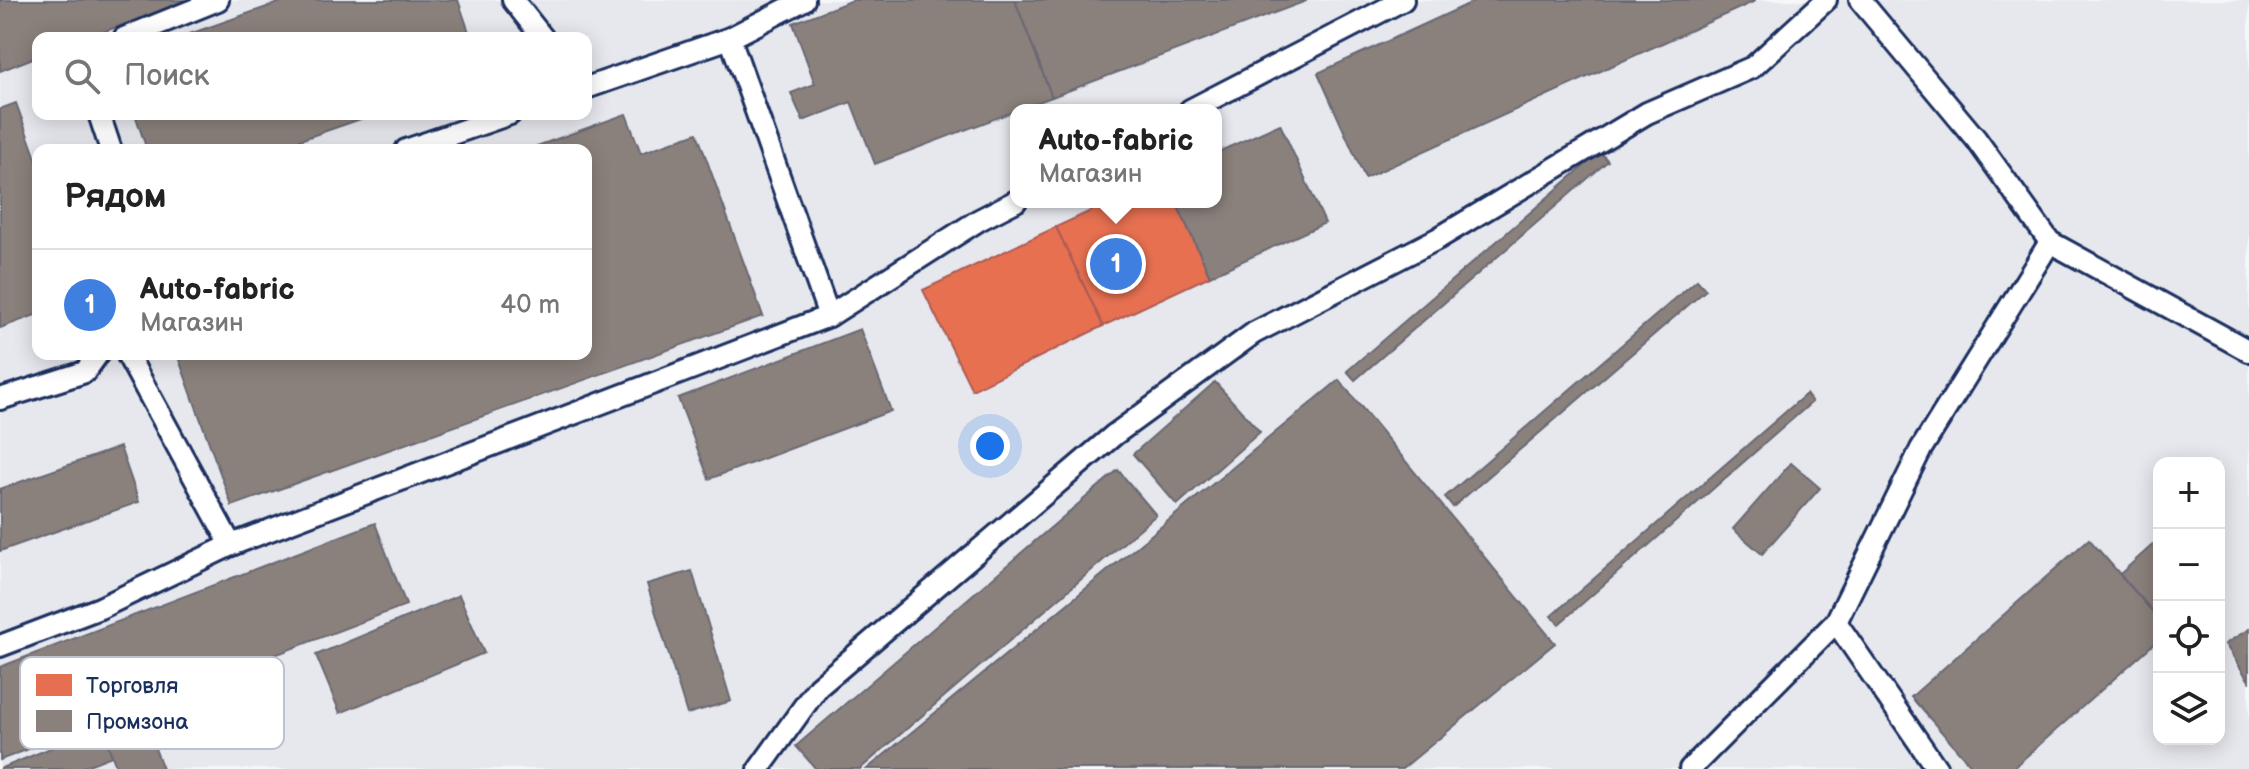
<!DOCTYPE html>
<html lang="ru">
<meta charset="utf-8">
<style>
:root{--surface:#fff;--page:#f6f6f6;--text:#222;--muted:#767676;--line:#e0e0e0;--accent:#d1495b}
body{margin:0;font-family:"Balsamiq Sans",sans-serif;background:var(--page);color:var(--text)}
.controls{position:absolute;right:24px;bottom:24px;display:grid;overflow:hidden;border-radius:16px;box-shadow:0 4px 20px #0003}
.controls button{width:72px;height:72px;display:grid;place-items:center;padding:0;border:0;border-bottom:2px solid var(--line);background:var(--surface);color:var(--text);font:40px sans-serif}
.you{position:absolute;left:990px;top:446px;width:28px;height:28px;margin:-20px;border:6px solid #fff;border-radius:50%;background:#1a73e8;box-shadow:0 0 0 12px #1a73e833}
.badge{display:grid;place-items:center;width:52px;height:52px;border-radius:50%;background:var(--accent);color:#fff;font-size:26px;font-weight:700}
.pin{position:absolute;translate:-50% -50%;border:4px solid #fff;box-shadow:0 2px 8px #0006}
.popup{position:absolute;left:1010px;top:104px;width:212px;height:104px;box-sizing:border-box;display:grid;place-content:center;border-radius:16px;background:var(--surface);filter:drop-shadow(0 2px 6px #0005);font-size:26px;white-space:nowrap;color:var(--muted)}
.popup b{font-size:30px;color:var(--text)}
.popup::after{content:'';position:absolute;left:50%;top:100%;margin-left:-16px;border:16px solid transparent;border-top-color:var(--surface)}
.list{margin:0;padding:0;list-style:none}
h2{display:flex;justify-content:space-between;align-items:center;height:104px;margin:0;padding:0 32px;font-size:34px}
h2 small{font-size:26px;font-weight:400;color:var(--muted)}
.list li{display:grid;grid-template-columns:52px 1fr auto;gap:24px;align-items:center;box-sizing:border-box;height:112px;padding:0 32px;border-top:2px solid var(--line)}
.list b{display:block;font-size:30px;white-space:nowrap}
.list p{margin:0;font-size:26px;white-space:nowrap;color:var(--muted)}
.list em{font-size:26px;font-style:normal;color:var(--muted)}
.icon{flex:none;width:44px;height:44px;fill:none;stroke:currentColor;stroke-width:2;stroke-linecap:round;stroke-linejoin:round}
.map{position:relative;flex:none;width:2249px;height:769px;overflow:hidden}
.search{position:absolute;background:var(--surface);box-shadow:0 4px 20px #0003;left:32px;top:32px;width:560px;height:88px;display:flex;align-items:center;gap:20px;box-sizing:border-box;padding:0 28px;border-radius:16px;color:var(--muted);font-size:30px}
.panel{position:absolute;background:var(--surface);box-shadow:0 4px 20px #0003;left:32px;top:144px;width:560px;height:216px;border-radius:16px}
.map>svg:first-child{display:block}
</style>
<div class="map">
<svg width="2249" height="769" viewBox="0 0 2249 769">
<rect width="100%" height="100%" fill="#f6f7f9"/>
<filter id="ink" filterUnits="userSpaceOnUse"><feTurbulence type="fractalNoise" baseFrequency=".0125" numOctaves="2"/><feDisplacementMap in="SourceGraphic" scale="16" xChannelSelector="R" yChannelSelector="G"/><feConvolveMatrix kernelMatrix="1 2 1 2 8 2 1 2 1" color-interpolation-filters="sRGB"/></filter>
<g filter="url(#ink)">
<path fill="#e6e8ee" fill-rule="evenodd" d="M0,0H2249V769H0ZM38,38H586V114H38ZM1016,110H1216V202H1016ZM38,150H586V354H38ZM2159,463H2219V739H2159Z"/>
<g fill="#e76f51" stroke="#aa5c55" stroke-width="2">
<polygon points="1110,202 1176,202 1210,276 1103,326 1056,227"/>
<polygon points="1056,227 1103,326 972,390 923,290"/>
</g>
<g fill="#8a817c" stroke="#696873" stroke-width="2">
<polygon points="0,0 189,0 87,38 38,38 38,56 0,71"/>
<polygon points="287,0 458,0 471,38 178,38"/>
<polygon points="853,0 1015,0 1052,97 875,164 851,102 803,121 791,93 815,84 793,23"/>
<polygon points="1015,0 1306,0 1306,1 1052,97"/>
<polygon points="1477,0 1755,0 1755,1 1365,178 1318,73"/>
<polygon points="16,103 38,164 38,314 0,328 0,109"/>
<polygon points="135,114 375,114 271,150 147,150"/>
<polygon points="626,114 641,153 697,133 763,316 232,506 177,354 586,354 586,150 526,150"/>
<polygon points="1280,124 1325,223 1210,276 1176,202 1216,202 1216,153"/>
<polygon points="1600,152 1608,161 1355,380 1347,371"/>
<polygon points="1697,280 1706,290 1453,507 1445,497"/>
<polygon points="860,329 891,411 709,479 678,398"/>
<polygon points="1339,380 1555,643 1402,769 867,769"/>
<polygon points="1215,382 1260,432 1177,505 1133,454"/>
<polygon points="1806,394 1812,402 1559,624 1551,616"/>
<polygon points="120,447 139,502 0,551 0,489"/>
<polygon points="1791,463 1820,488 1762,554 1733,529"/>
<polygon points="1118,470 1156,515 860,769 816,769 796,746"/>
<polygon points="375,523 406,605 0,760 0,667"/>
<polygon points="2089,539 2159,619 2159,639 2012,769 1974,769 1911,697"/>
<polygon points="2157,541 2159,612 2156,615 2120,574"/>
<polygon points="692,571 731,701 687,714 647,584"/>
<polygon points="459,595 484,653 340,713 316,655"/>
<polygon points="2249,629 2249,681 2225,644"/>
<polygon points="141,712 163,769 117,769 101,727"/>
<polygon points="101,727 112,756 78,769 0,769"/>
</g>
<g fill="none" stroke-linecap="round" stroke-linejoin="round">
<g stroke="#1b2f5e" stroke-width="26">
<g id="service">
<polyline points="513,0 543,38"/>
<polyline points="1860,0 1976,139 2050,242 2249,351"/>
<polyline points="124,38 218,0"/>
<polyline points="730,38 804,0"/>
<polyline points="1190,110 1403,0"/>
<polyline points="99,114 111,150"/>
<polyline points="406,150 510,114"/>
<polyline points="829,316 979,220 1016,201"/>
<polyline points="127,354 231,545"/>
<polyline points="0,399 85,372 98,354"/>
<polyline points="0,646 100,608 231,545 829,316 730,38 586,88"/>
<polyline points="759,769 818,687 1114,435 1254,333 1437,239 1647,113 1753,67 1826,0"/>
<polyline points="1690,769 1836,622"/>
<polyline points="1937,769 1836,622 1921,449 2050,242"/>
</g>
</g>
<use href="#service" stroke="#fff" stroke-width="20"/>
</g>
</g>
<rect x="20" y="657" width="264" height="92" rx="12" fill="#fff" stroke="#bbc1cf" stroke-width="2"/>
<rect x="36" y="674" width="36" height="22" fill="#e76f51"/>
<rect x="36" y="710" width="36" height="22" fill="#8a817c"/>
<g font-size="22" fill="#1b2f5e">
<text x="86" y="693">Торговля</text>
<text x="86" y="729">Промзона</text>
</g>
</svg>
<div class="controls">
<button>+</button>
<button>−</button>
<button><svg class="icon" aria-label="locate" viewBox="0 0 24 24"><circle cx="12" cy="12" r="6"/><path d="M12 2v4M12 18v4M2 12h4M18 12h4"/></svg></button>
<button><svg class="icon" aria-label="layers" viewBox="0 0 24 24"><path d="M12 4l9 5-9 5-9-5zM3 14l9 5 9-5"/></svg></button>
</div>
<div class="you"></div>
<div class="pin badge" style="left:1116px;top:264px;background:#3f7fe0">1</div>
<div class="popup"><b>Auto-fabric</b>Магазин</div>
<div class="search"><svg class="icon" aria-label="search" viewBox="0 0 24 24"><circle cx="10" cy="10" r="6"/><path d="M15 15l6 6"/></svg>Поиск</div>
<section class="panel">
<h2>Рядом<small></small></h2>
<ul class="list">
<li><span class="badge" style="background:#3f7fe0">1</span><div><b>Auto-fabric</b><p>Магазин</p></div><em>40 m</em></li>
</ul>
</section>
</div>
